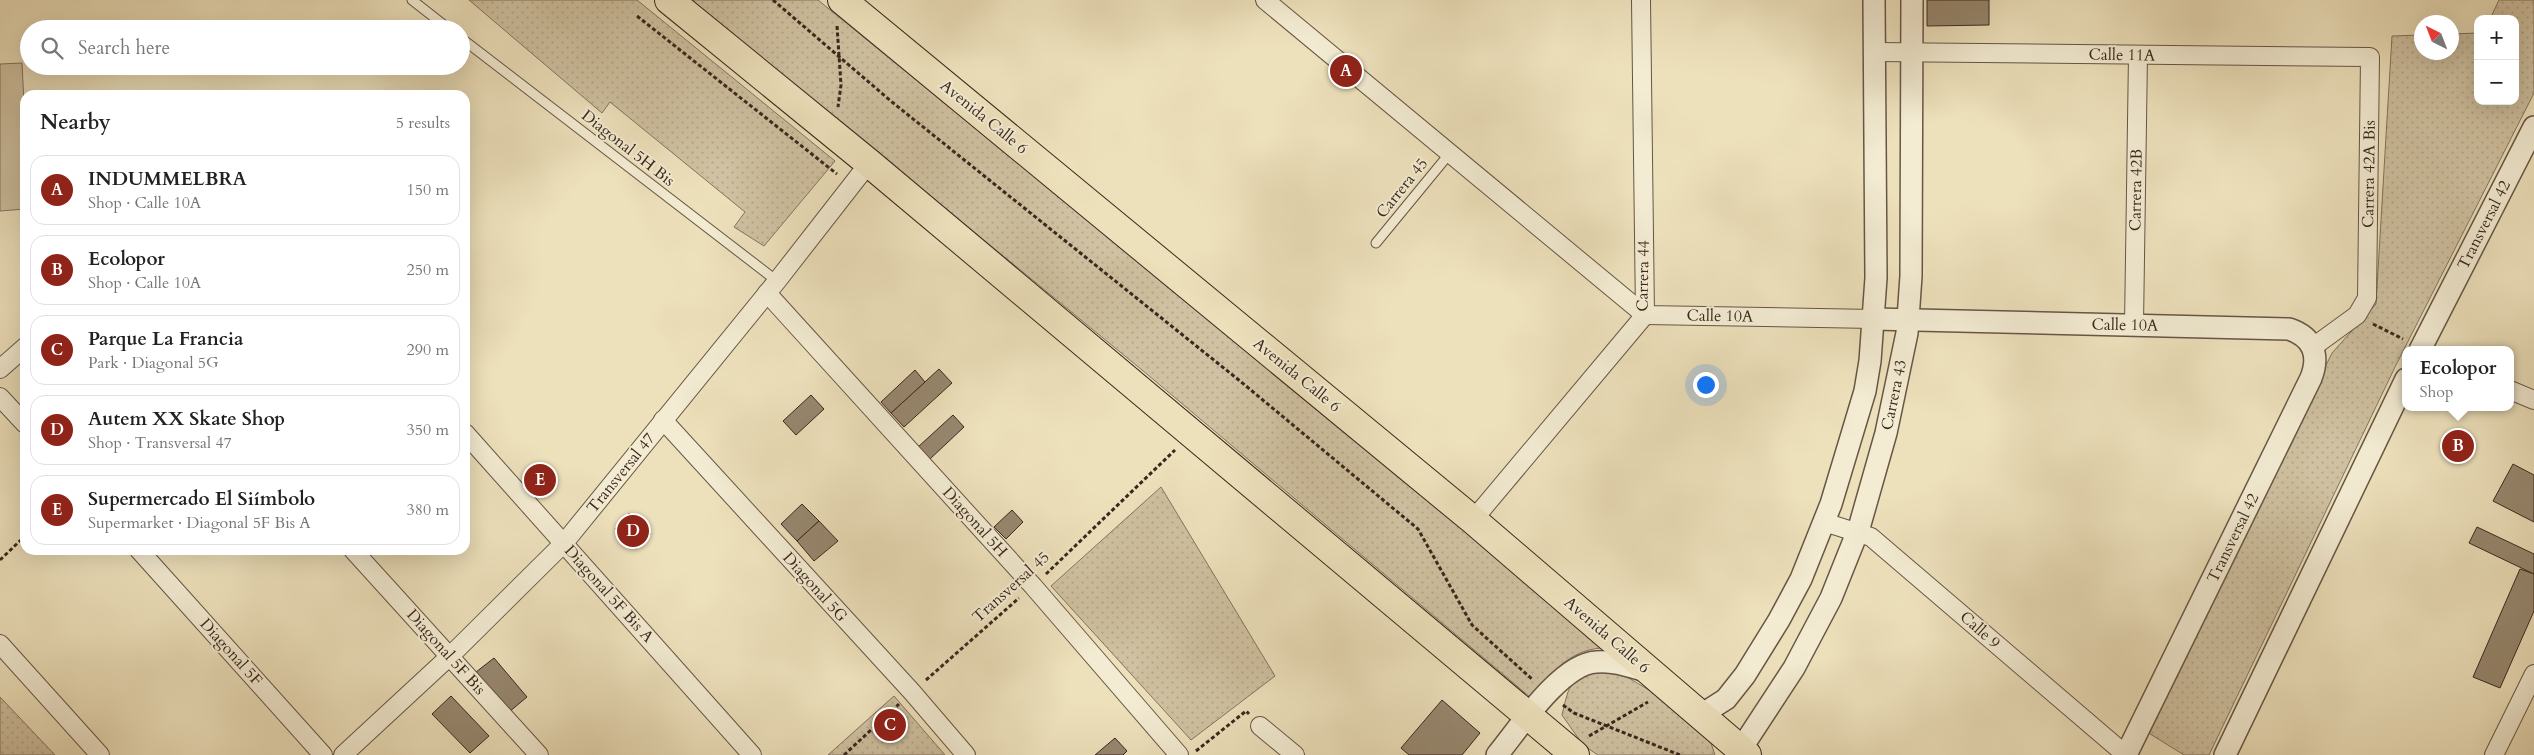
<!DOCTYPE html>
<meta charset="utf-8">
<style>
:root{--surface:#fff;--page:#f2f2f2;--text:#222;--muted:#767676;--line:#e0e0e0;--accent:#8f2418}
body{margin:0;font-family:Cardo,serif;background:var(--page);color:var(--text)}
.controls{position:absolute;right:15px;top:15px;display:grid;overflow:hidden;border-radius:10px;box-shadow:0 5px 20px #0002}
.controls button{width:45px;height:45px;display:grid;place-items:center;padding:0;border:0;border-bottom:1px solid var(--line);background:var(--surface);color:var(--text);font:25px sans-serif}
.compass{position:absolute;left:2414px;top:15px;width:45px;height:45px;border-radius:50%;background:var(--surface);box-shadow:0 5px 20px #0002;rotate:318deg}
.you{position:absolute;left:1705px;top:384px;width:18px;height:18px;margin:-12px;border:4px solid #fff;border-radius:50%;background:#1a73e8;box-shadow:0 0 0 8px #1a73e833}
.badge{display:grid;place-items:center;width:32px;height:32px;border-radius:50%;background:var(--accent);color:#fff;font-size:16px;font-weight:700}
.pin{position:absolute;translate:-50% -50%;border:2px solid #fff;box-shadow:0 1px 5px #0006}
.popup{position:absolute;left:2402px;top:346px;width:112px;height:65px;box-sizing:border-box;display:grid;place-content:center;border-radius:10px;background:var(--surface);filter:drop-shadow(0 1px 4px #0005);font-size:16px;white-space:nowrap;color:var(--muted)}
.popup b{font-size:19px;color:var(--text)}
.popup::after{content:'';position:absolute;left:50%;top:100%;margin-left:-10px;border:10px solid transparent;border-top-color:var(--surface)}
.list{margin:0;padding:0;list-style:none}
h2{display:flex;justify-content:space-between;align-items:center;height:65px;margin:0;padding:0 20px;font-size:21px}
h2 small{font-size:16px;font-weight:400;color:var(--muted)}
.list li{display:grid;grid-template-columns:32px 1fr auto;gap:15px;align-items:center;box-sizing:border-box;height:70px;margin:0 10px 10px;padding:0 10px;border:1px solid var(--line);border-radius:15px}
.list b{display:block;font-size:19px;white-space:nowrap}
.list p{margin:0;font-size:16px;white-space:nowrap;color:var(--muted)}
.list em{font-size:16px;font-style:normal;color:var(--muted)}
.icon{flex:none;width:28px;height:28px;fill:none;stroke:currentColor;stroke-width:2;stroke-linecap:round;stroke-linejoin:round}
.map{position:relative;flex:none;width:2534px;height:755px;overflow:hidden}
.search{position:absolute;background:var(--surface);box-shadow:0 5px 20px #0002;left:20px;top:20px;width:450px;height:55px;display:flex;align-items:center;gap:12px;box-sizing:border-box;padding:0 18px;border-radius:28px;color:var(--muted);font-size:19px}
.panel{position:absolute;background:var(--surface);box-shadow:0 5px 20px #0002;left:20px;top:90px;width:450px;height:465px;border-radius:15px}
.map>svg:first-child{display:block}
</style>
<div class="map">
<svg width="2534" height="755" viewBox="0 0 2534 755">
<defs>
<pattern id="grass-dots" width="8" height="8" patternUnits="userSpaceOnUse" patternTransform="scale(1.25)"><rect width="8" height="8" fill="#cfc1a1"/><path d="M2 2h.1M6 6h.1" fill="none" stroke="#b2a68a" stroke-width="1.8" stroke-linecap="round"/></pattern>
</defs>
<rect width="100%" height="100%" fill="#ede1bc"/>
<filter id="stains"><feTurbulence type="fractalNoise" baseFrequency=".004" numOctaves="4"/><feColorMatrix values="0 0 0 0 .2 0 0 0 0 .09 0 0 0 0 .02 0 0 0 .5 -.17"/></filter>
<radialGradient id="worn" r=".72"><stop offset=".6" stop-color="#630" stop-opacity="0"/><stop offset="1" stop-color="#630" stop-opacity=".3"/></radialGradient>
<g fill="url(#grass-dots)" stroke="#84745f">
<polygon points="469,0 637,0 835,161 764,246 734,227 745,212 610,102 602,113"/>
<path d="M692,0H818L1472,534L1601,648C1567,651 1552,674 1530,697L1148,375Z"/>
<polygon points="2499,0 2534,0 2534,93 2396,365 2209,755 2184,755 2147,732 2332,353 2376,304 2392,36 2421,35 2422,52 2452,52 2452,34 2478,33 2478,101 2515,101 2515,19 2490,19"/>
<polygon points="1161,487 1275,676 1191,740 1051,586"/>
<path d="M1602,669L1627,677L1676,706L1709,737L1715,755H1598L1583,745L1562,715C1570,681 1569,681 1602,669Z"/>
<polygon points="894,696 945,755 828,755"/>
<polygon points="0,697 55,755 0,755"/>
</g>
<polygon fill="#cfc1a1" stroke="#84745f" points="22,63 25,123 25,209 0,211 0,64"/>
<g fill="#978870" stroke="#3a271d">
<polygon points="1927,0 1989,0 1989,25 1927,26"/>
<polygon points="939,369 952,383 904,427 891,413"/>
<polygon points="915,370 925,382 891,413 881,402"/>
<polygon points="811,395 824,409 796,435 783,421"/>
<polygon points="953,415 964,427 930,459 918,447"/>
<polygon points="540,462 558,480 539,497 522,480"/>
<polygon points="2513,464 2534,475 2534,522 2493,501"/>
<polygon points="802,504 819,521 797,541 781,524"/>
<polygon points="1012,510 1023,522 1006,539 994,527"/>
<polygon points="629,513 651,534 636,549 615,529"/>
<polygon points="819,521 838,541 814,561 797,541"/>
<polygon points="2477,527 2534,554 2534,574 2469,543"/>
<polygon points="2520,569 2534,574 2534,611 2500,688 2473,677"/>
<polygon points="494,658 527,697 509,712 476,672"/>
<polygon points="451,696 489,736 470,753 432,714"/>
<polygon points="1442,700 1480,733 1462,755 1409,755 1401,748"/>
<polygon points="1115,738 1127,751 1123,755 1095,755"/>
</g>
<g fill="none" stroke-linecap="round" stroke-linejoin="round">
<g stroke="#675645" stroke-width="11">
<g id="service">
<polyline points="412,0 449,29"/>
<polyline points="461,38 777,281"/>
<polyline points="1376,243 1450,153"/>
</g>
</g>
<g stroke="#675645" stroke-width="20">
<g id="minor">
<polyline points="1265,0 1645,315 1874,319"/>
<polyline points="1875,52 2370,57 2367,298 2357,315 2313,347"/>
<polyline points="767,293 1033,586 1179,755"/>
<polyline points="2134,325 2138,55"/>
<polyline points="0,369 25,347"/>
<polyline points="2510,390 2534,400"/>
<polyline points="0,397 25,424"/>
<polyline points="663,420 912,692 966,755"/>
<polyline points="465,433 752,755"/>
<polyline points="1473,520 1645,315 1641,0"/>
<polyline points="1824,522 1871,537 2126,755"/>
<polyline points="139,550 323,755"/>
<polyline points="353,550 539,755"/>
<polyline points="0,644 100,755"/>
<polyline points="1260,726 1295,755"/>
<polyline points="343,755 450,656 564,543 777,281 869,163"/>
<polyline points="2494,755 2534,674"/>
</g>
</g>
<g stroke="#675645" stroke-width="24">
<g id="tertiary">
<path d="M1874,319L2289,329C2313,337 2320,355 2311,378L2126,755"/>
<polyline points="2420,350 2534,127"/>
<polyline points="1701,715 1726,699 1745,675 1779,620 1801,579 1831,504 1865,391 1870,361 1876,278 1874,0"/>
<path d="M1497,755C1519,728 1561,664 1596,662C1614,660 1632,667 1649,672"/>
<polyline points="1737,755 1794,668 1831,598 1859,528 1886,433 1907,333 1911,276 1912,0"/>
<polyline points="2225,755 2406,379"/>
</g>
</g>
<g stroke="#3a271d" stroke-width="30">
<g id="primary">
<polyline points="669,0 869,163 1575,755"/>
<polyline points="842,0 1473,520 1747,755"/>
</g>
</g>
<g stroke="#3a271d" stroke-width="3" stroke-dasharray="4 2.5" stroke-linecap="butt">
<polyline points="773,0 892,102 1240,381 1418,529 1472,625 1533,680"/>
<polyline points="637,16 837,174"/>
<polyline points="837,26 841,85 838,107"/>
<polyline points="2373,324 2403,339"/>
<polyline points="0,560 25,536"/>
<polyline points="1046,574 1175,450"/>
<polyline points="926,680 1019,598"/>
<polyline points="1563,705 1574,713 1680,755"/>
<polyline points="1589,736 1648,702"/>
<polyline points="1196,751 1246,711 1249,714"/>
<polyline points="844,755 899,704"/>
</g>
<use href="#service" stroke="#f3ecd3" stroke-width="9"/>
<use href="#minor" stroke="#f3ecd3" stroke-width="18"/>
<use href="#tertiary" stroke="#f3ecd3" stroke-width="21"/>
<use href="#primary" stroke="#ede1bc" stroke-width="28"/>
</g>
<g text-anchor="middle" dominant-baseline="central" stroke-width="4" stroke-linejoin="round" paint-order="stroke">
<g font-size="16" fill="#3a271d" stroke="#f3ecd3">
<text transform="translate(2122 55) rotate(1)">Calle 11A</text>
<text transform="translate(984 117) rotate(39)">Avenida Calle 6</text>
<text transform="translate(628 148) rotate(38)">Diagonal 5H Bis</text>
<text transform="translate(2369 174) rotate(-89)">Carrera 42A Bis</text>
<text transform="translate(1402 188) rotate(-51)">Carrera 45</text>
<text transform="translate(2136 190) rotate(-89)">Carrera 42B</text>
<text transform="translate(2484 225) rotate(-63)">Transversal 42</text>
<text transform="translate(1643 276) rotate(-89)">Carrera 44</text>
<text transform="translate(1720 316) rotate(1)">Calle 10A</text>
<text transform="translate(2125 325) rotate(1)">Calle 10A</text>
<text transform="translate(1297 375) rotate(39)">Avenida Calle 6</text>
<text transform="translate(1894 395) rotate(-78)">Carrera 43</text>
<text transform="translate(621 473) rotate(-51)">Transversal 47</text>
<text transform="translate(975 522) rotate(48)">Diagonal 5H</text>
<text transform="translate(2233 538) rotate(-64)">Transversal 42</text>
<text transform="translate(815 587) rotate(48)">Diagonal 5G</text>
<text transform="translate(1011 587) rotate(-42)">Transversal 45</text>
<text transform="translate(609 594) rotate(48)">Diagonal 5F Bis A</text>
<text transform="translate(1980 630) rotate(41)">Calle 9</text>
<text transform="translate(1607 635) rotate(41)">Avenida Calle 6</text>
<text transform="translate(231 652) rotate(48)">Diagonal 5F</text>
<text transform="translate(446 652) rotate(48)">Diagonal 5F Bis</text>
</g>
</g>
<rect width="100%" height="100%" filter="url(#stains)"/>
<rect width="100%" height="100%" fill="url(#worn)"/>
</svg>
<div class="controls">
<button>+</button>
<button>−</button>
</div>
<svg class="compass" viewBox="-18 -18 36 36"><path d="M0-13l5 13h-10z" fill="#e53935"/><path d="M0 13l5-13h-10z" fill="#767676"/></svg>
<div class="you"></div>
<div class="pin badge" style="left:1346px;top:71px">A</div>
<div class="pin badge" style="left:2458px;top:446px">B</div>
<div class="popup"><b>Ecolopor</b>Shop</div>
<div class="pin badge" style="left:890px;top:725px">C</div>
<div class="pin badge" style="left:633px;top:531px">D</div>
<div class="pin badge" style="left:540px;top:480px">E</div>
<div class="search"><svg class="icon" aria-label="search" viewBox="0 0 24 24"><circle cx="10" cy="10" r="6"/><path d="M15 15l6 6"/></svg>Search here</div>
<section class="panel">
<h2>Nearby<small>5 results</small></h2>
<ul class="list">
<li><span class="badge">A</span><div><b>INDUMMELBRA</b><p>Shop · Calle 10A</p></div><em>150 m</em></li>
<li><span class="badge">B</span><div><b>Ecolopor</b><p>Shop · Calle 10A</p></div><em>250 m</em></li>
<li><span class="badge">C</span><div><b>Parque La Francia</b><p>Park · Diagonal 5G</p></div><em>290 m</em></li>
<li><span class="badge">D</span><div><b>Autem XX Skate Shop</b><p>Shop · Transversal 47</p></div><em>350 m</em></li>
<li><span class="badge">E</span><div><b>Supermercado El Siímbolo</b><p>Supermarket · Diagonal 5F Bis A</p></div><em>380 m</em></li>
</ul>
</section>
</div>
